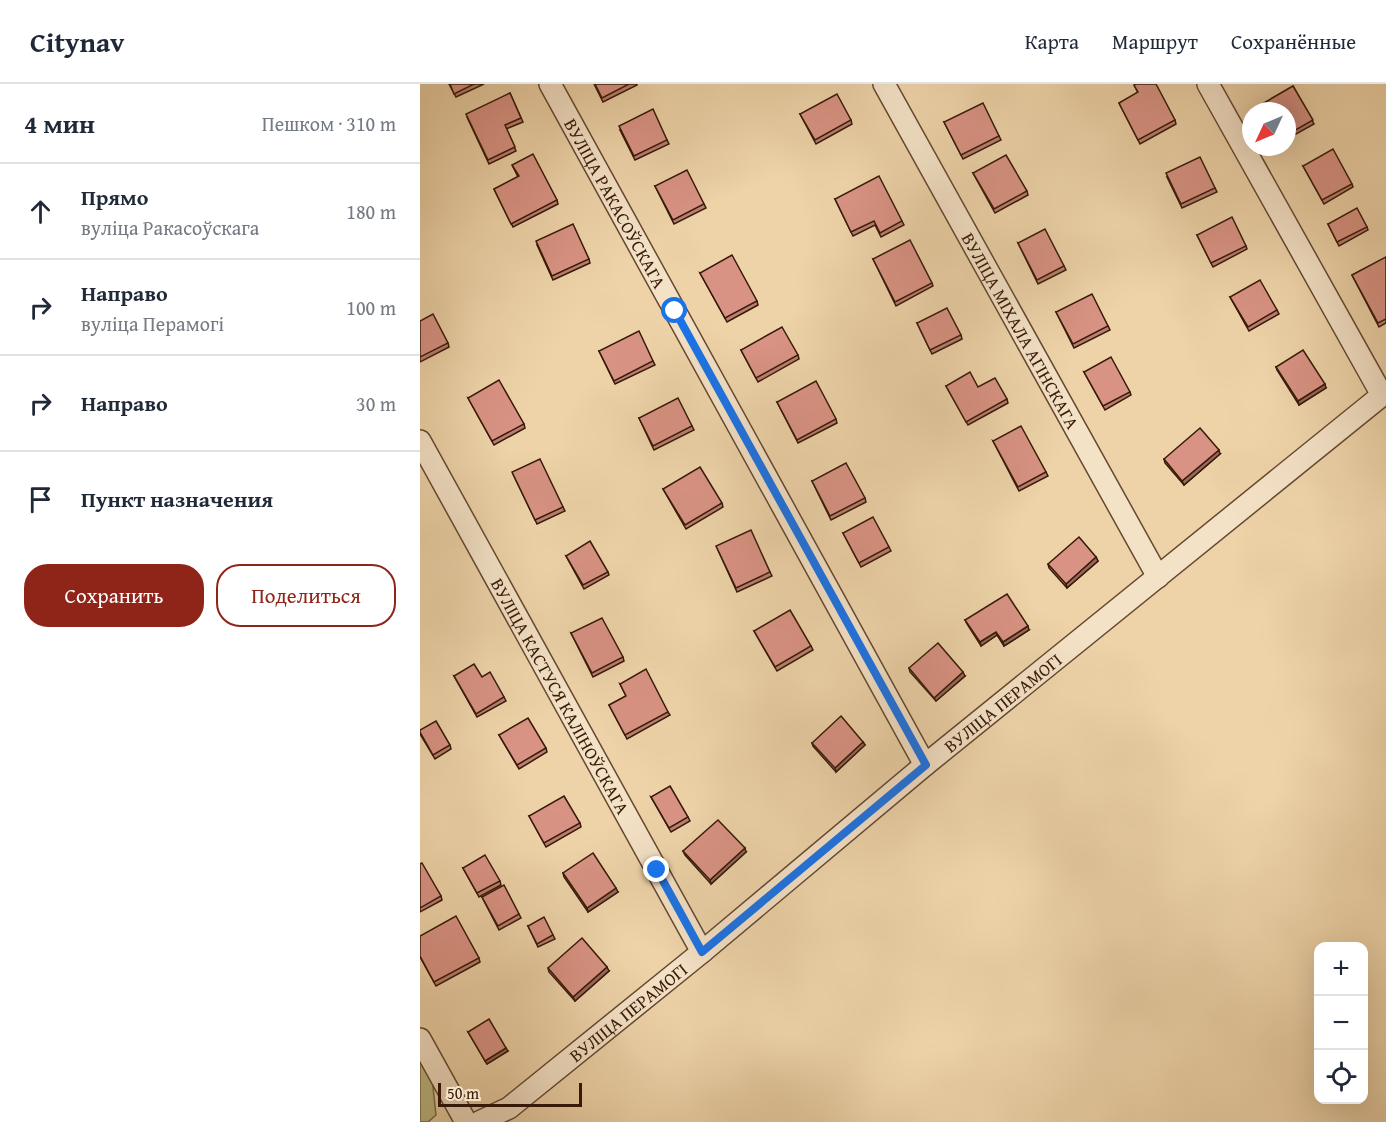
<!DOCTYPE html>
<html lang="ru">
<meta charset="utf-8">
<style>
:root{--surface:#fff;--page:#f6f6f7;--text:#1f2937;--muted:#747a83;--line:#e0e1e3;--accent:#8f2418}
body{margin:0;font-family:"Gentium Book Plus",serif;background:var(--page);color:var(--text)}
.controls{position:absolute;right:18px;bottom:18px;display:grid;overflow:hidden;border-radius:12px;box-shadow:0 6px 24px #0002}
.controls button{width:54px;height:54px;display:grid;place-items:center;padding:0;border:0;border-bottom:2px solid var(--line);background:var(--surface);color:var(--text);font:30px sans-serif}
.compass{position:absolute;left:822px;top:18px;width:54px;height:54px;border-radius:50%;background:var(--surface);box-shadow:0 6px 24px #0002;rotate:226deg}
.scale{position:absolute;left:18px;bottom:15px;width:144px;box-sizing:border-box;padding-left:6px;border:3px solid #371a08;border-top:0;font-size:16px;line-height:21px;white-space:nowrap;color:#371a08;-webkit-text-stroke:4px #f4e2c7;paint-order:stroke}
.stop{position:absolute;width:18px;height:18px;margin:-14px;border:4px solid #1a73e8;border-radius:50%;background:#fff}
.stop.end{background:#1a73e8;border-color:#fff;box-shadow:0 2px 6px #0008}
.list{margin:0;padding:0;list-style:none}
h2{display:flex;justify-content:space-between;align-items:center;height:78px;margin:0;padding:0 24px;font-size:26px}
h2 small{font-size:20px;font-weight:400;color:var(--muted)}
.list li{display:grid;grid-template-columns:39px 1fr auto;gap:18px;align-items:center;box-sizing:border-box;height:96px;padding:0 24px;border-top:2px solid var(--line)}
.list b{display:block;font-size:22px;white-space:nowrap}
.list p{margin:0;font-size:20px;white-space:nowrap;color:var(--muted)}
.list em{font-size:20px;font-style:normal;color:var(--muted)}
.actions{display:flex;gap:12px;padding:18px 24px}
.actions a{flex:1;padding:14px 0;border:2px solid var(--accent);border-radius:24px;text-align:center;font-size:21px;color:var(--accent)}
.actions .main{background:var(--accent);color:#fff}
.icon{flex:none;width:33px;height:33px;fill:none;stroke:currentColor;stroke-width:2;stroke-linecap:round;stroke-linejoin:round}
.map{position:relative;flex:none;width:966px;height:1038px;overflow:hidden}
header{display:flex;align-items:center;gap:36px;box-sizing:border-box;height:84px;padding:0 30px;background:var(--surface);border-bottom:2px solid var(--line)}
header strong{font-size:28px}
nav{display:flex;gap:33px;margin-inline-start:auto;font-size:21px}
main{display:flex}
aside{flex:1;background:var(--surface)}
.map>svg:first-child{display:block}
</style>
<header>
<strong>Citynav</strong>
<nav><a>Карта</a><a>Маршрут</a><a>Сохранённые</a></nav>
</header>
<main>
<aside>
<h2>4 мин<small>Пешком · 310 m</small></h2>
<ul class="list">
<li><svg class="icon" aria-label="ahead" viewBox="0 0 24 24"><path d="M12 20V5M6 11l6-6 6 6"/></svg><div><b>Прямо</b><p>вуліца Ракасоўскага</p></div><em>180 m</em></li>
<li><svg class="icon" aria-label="right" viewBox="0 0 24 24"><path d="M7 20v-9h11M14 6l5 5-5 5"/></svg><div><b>Направо</b><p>вуліца Перамогі</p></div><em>100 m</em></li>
<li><svg class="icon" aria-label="right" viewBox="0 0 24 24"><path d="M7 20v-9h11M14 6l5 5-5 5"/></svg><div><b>Направо</b></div><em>30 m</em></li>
<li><svg class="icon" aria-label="arrive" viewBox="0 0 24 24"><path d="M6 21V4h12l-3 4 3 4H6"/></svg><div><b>Пункт назначения</b></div></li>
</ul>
<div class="actions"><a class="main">Сохранить</a><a>Поделиться</a></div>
</aside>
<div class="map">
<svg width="966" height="1038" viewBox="0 0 966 1038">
<rect width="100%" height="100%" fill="#eed3a9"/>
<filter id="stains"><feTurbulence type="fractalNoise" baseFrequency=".00333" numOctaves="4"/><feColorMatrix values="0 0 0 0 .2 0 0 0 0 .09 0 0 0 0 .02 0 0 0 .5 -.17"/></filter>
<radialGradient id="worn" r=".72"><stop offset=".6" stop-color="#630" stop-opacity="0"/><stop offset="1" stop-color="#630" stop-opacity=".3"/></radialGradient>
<polygon fill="#bebb84" stroke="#7a6a46" stroke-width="1.5" points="0,972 12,994 16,1031 8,1038 0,1038"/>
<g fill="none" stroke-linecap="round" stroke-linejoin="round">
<g stroke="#654830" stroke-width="24">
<g id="minor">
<path id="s1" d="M130,0L505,681"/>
<path id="s2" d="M464,0L738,493"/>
<polyline points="788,0 962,311"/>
<path id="s3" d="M0,357L282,868"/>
<polyline points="0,955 46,1038"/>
<path id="s4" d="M59,1038L89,1024L282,868L505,681L966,308"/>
</g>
</g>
<use href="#minor" stroke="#f4e2c7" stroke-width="21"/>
</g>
<g fill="#bb7e72" stroke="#371a08" stroke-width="1.5">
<polygon points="29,0 64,0 36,13"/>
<polygon points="174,0 217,0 217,1 183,18"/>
<polygon points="714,1 755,36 756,40 720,60 699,19 718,9"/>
<polygon points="873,2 894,40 867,55 867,27 848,27 844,19"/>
<polygon points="90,9 103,38 86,45 96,67 69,80 47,33"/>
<polygon points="380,30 431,36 432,40 396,60"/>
<polygon points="524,38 579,52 581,56 543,75"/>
<polygon points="200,46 247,56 249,60 215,76"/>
<polygon points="92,81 137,116 138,120 93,143 74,105 98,93"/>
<polygon points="883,82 932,100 933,103 904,120"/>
<polygon points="553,89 607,107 608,111 575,129"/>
<polygon points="747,93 795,104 797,108 762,124"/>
<polygon points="235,102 284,120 286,124 254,140"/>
<polygon points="415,115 482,137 484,141 461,153 455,141 433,152"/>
<polygon points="908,140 947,143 948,146 919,162"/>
<polygon points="777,151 826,162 827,165 793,183"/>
<polygon points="598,159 644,182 646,186 618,200"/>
<polygon points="117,161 169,175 170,179 133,196"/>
<polygon points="966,173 966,239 959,243 932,191"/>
<polygon points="453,175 512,199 513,202 476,222"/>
<polygon points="280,189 337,217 338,221 307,238"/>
<polygon points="810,213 857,226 859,230 829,247"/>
<polygon points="636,228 688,242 690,246 654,264"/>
<polygon points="0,237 28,259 29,263 0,278"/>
<polygon points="497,239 541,251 542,255 512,270"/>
<polygon points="321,266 378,271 379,275 338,298"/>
<polygon points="179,267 233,277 235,281 195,300"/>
<polygon points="856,283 906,304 879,321 857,286"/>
<polygon points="664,288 710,308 711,311 685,326"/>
<polygon points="526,302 558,303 587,315 588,319 548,341"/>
<polygon points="48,314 104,340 105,344 74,361"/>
<polygon points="357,318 416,335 417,339 378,359"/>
<polygon points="219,334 272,342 274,346 234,366"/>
<polygon points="573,357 626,388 628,392 599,407"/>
<polygon points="800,370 764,401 745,379 744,375"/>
<polygon points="94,392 143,423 145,427 117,440"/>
<polygon points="392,397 445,414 446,418 411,436"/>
<polygon points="243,405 302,419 303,423 266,445"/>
<polygon points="423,449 469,463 471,467 441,483"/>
<polygon points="298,466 350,488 352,492 317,508"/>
<polygon points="146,472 188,488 189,491 164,505"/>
<polygon points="676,473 678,477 647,504 629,484 628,480"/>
<polygon points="545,536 609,546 584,562 577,551 561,562 547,540"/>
<polygon points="334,547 391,562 393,566 357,587"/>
<polygon points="151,549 203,573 204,577 173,593"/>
<polygon points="489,584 545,592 516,617 490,588"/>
<polygon points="34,592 84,613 86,617 57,633"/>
<polygon points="200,600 248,628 250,631 207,655 189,621 206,612"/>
<polygon points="0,646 30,661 31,665 15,675 0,650"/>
<polygon points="79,651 126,664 127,668 99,685"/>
<polygon points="443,658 445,661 416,688 393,662 392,659"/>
<polygon points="231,713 268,733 270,737 251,748"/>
<polygon points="109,732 160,739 161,743 126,763"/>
<polygon points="263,767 326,768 291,800 265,771"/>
<polygon points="0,780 21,812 22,816 0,828"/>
<polygon points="43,784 80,797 81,801 59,813"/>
<polygon points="143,789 198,808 168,828 144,793"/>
<polygon points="62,813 99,830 101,834 79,846"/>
<polygon points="108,842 133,851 135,855 118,863"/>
<polygon points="0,852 59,874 60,878 16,902 0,873"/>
<polygon points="128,884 189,887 155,917 129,888"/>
<polygon points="48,948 88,967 67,980"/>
</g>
<g fill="#98675c" stroke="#371a08" stroke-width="1.5">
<polygon points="905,300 906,304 879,321 878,317"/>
<polygon points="799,366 800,370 764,401 762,397"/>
<polygon points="676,473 678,477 647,504 646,500"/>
<polygon points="608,542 609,546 584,562 583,558"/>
<polygon points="576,548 577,551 561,562 560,558"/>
<polygon points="543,588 545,592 516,617 514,614"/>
<polygon points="443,658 445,661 416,688 415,684"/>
<polygon points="325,764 326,768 291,800 290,796"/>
<polygon points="196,804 198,808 168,828 167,824"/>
<polygon points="187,883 189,887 155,917 153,913"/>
<polygon points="86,964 88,967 67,980 65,977"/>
</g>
<g fill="#d99384" stroke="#371a08" stroke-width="1.5">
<polygon points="30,0 54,0 34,10"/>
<polygon points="175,0 209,0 182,14"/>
<polygon points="716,0 736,0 755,36 718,56 699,19 718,8 714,1"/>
<polygon points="873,2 893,36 867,51 867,27 848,27 844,19"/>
<polygon points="90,9 101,34 85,41 95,63 68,76 46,30"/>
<polygon points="417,10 431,36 395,56 380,30"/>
<polygon points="563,19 579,52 541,71 524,38"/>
<polygon points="233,25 247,56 214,72 199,42"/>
<polygon points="913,65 932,100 902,116 883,82"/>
<polygon points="113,70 137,116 91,140 74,105 99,92 92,81"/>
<polygon points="586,71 607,107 574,125 553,89"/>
<polygon points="780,73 795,104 761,120 746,89"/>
<polygon points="267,86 284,120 253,136 235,102"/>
<polygon points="459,92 482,137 460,149 454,137 431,148 415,115"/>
<polygon points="937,124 947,143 917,158 908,140"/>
<polygon points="812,133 826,162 791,179 777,151"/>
<polygon points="153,140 169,175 132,192 116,157"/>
<polygon points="625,145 644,182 617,196 598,159"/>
<polygon points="490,156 512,199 475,218 453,175"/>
<polygon points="312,171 337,217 305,234 280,189"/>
<polygon points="966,173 966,235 958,239 932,191"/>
<polygon points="840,196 857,226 828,243 810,213"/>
<polygon points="672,210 688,242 653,260 636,228"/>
<polygon points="527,224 541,251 510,266 497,239"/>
<polygon points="13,230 28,259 0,273 0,237"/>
<polygon points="362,243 378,271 336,294 321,266"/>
<polygon points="219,247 233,277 194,297 179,267"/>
<polygon points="883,266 905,300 878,317 856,283"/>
<polygon points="691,273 710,308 683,322 664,288"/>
<polygon points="550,288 558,303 575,294 587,315 546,338 526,302"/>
<polygon points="79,296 104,340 72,357 48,314"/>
<polygon points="396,297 416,335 377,356 357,318"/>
<polygon points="258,314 272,342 233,362 219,334"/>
<polygon points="601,342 626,388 598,403 573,357"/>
<polygon points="780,344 799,366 762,397 744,375"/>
<polygon points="120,375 143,423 115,436 92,388"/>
<polygon points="426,379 445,414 410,432 392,397"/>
<polygon points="280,383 302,419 265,441 243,405"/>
<polygon points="453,433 469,463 439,479 423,449"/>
<polygon points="331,446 350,488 316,504 296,462"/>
<polygon points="659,453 676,473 646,500 628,480"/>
<polygon points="170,457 188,488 163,501 146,472"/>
<polygon points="587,510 608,542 583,558 576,548 560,558 545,536"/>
<polygon points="370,526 391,562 355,583 334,547"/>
<polygon points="182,534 203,573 172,589 151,549"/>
<polygon points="518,559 543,588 514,614 489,584"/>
<polygon points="54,580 62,593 70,588 84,613 56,630 34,592"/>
<polygon points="226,585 248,628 205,651 189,621 206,612 200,600"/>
<polygon points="421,632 443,658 415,684 392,659"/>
<polygon points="108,634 126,664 97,681 79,651"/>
<polygon points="16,637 30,661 13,671 0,648 0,646"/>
<polygon points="250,702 268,733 249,744 231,713"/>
<polygon points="144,712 160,739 124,759 109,732"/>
<polygon points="298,736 325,764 290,796 263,767"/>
<polygon points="173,769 196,804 167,824 143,789"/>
<polygon points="65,771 80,797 57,809 43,784"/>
<polygon points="2,779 21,812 0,824 0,780"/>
<polygon points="84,801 99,830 78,842 62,813"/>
<polygon points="36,832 59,874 14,898 0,872 0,852"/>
<polygon points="124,833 133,851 117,860 108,842"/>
<polygon points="162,854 187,883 153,913 128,884"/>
<polygon points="69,935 86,964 65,977 48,948"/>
</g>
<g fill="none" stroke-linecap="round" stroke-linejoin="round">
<polyline stroke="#1a73e8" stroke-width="8" points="237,786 282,868 506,681 255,227"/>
</g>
<g text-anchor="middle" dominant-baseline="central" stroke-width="4.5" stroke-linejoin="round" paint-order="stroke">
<g font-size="18" fill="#371a08" stroke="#f4e2c7">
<text stroke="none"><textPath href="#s1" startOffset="136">ВУЛІЦА РАКАСОЎСКАГА</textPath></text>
<text stroke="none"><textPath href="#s2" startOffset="282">ВУЛІЦА МІХАЛА АГІНСКАГА</textPath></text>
<text stroke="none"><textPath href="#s3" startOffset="291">ВУЛІЦА КАСТУСЯ КАЛІНОЎСКАГА</textPath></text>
<text stroke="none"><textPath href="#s4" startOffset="672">ВУЛІЦА ПЕРАМОГІ</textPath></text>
<text stroke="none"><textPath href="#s4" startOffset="186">ВУЛІЦА ПЕРАМОГІ</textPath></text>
</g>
</g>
<rect width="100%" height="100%" filter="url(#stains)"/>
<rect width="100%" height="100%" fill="url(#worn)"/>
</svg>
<div class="controls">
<button>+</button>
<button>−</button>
<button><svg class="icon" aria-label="locate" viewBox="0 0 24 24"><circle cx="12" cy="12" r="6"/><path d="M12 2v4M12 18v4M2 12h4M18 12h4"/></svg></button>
</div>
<svg class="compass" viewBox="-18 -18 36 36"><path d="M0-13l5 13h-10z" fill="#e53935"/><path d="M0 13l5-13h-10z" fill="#747a83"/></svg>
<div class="scale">50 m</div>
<div class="stop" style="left:255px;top:227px"></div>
<div class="stop end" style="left:237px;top:786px"></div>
</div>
</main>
